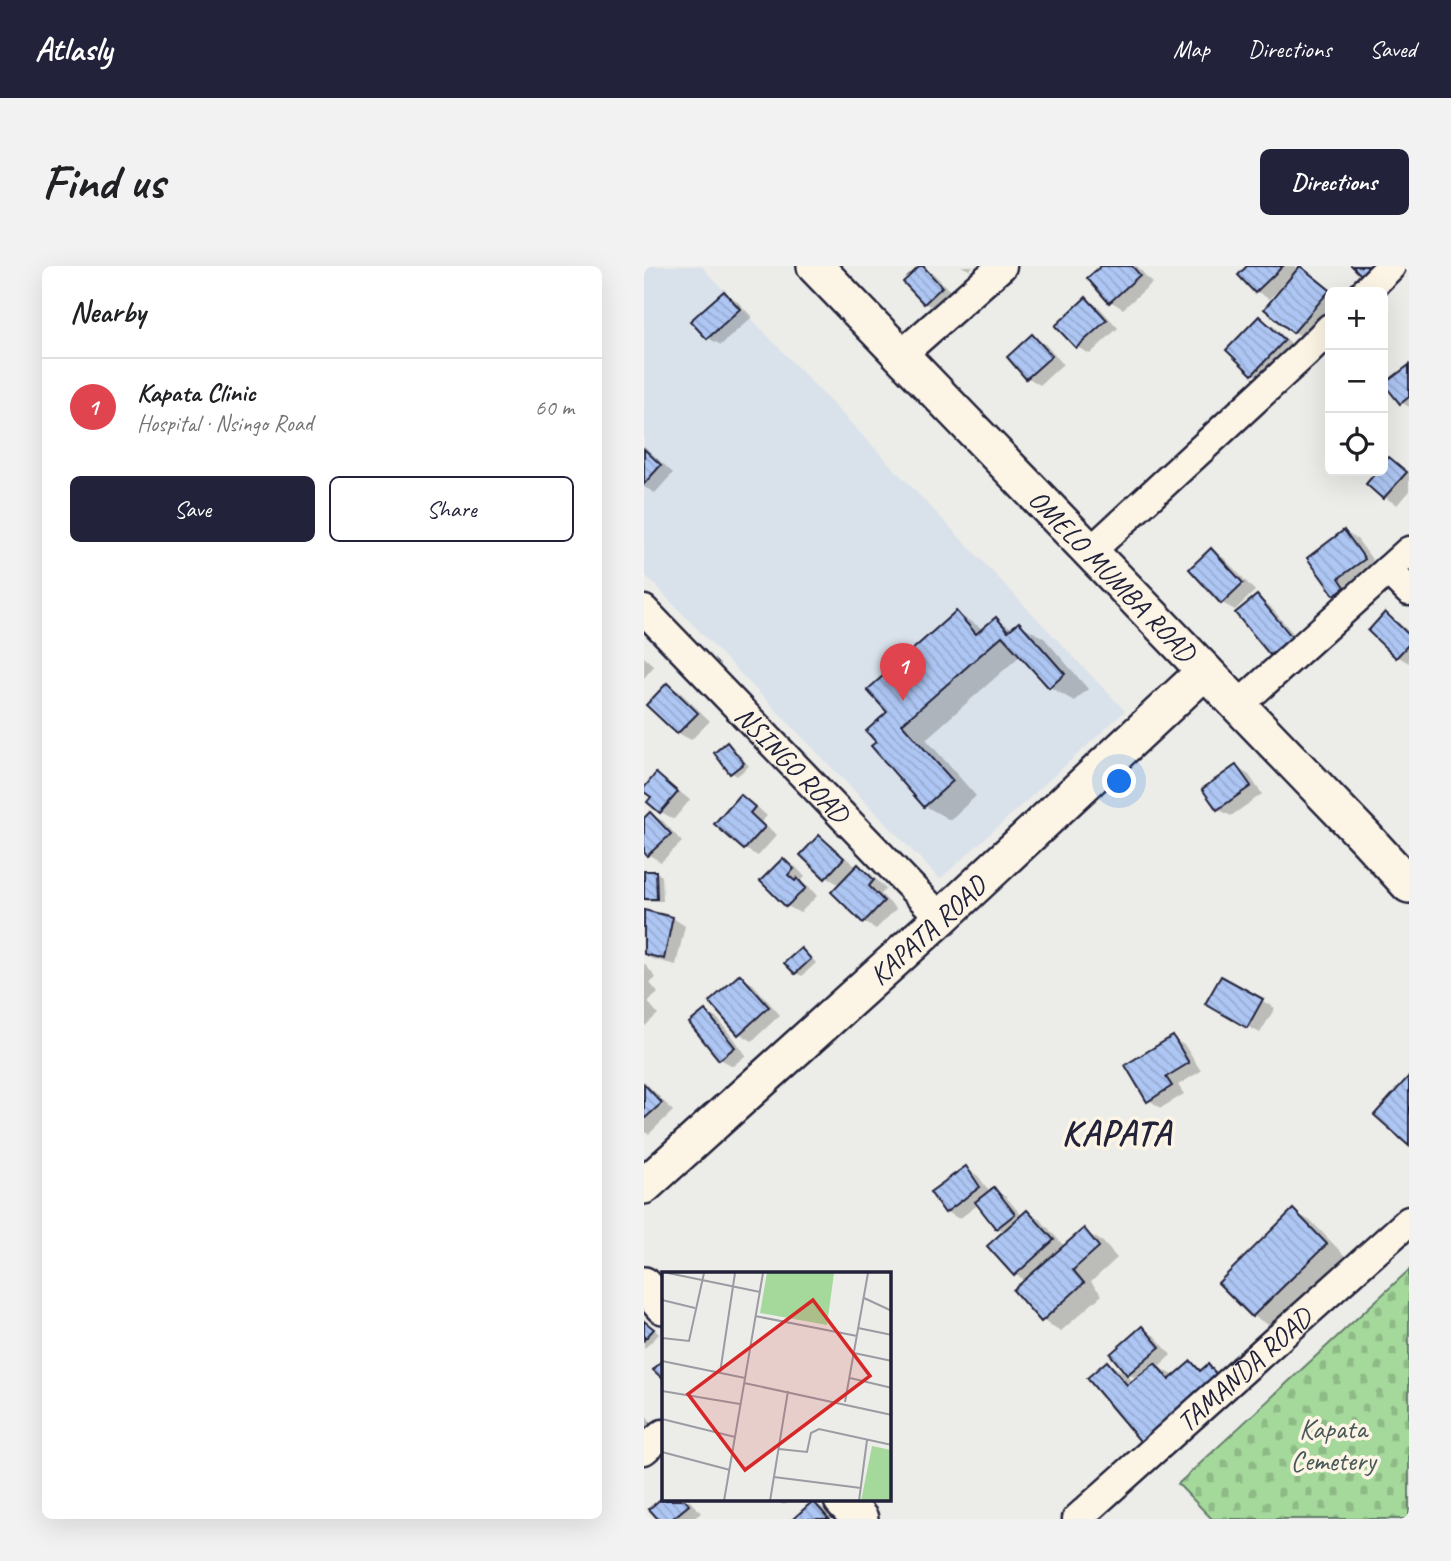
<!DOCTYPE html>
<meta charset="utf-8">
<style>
:root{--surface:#fff;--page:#f2f2f2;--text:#202124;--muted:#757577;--line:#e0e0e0;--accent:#22223b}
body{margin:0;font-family:Caveat,sans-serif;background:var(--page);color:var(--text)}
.controls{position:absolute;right:21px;top:21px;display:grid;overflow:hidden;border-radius:10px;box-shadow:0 7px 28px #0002}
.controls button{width:63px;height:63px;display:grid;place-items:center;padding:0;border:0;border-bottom:2px solid var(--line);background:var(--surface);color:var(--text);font:35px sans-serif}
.you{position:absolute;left:476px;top:516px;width:24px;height:24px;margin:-18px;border:5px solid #fff;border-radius:50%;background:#1a73e8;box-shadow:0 0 0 10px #1a73e833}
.badge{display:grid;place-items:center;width:46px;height:46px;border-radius:50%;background:var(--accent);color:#fff;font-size:23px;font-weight:700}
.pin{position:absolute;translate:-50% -58px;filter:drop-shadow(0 2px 4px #0008)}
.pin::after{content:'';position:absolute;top:37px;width:24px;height:21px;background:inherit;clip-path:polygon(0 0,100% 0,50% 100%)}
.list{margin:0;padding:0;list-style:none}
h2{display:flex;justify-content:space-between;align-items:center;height:91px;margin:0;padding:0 28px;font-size:30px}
h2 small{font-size:23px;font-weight:400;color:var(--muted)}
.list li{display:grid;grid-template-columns:46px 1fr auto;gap:21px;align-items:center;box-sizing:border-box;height:98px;padding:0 28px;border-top:2px solid var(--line)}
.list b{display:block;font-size:26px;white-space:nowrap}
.list p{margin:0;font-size:23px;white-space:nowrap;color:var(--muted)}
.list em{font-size:23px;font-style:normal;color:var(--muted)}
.actions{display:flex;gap:14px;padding:21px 28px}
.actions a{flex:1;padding:16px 0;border:2px solid var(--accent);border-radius:10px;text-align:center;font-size:24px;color:var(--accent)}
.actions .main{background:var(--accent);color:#fff}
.icon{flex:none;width:38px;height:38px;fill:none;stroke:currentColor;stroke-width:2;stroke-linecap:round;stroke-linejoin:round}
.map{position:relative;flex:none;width:765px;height:1253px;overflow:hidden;border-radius:10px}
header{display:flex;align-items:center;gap:42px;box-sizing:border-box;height:98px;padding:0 35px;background:var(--accent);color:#fff}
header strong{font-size:33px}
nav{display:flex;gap:38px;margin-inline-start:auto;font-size:24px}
.intro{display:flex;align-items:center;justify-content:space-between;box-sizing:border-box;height:168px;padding:0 42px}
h1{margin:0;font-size:49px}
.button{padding:18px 32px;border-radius:10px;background:var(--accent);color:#fff;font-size:24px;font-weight:700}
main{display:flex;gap:42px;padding:0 42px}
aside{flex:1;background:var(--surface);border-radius:10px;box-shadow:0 7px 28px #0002}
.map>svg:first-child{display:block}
</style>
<header>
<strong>Atlasly</strong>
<nav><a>Map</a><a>Directions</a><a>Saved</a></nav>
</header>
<div class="intro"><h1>Find us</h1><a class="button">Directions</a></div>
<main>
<aside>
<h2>Nearby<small></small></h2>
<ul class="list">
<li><span class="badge" style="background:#e0444e">1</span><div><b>Kapata Clinic</b><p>Hospital · Nsingo Road</p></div><em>60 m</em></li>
</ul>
<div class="actions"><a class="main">Save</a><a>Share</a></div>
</aside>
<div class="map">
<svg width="765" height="1253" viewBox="0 0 765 1253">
<defs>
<pattern id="cemetery-stones" width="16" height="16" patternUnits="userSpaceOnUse" patternTransform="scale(1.75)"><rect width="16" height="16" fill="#a5d99b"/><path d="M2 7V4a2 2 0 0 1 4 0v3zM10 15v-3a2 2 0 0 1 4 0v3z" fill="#8eba86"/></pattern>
<pattern id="building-back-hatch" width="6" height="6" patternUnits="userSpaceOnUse" patternTransform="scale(1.75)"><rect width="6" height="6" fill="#adc6f3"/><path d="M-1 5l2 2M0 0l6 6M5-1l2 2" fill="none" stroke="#95aad1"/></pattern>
</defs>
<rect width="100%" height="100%" fill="#ecece8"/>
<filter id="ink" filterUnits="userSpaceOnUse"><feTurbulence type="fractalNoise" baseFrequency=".0143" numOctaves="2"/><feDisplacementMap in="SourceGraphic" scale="14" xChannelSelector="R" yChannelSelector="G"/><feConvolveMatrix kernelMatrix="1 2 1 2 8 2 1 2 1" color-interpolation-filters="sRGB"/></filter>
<g filter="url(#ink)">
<polygon fill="#d9e1eb" points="0,0 57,0 481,445 296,613 0,308"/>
<polygon fill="url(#cemetery-stones)" stroke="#647e6b" stroke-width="2" points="765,1004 765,1253 568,1253 534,1218"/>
<g fill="#0003">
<polygon points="317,0 329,0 325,4"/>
<polygon points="459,0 493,0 508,17 479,43 466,35"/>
<polygon points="605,0 650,0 655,5 657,2 670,9 690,26 686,26 686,45 663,73 650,66 640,22 638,21 625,33 612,25"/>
<polygon points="278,1 290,8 310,29 293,44 281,37"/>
<polygon points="80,27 92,34 108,51 77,79 64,72"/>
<polygon points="442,33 455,41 474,62 446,88 433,81"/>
<polygon points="615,52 628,59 652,82 622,115 609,107"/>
<polygon points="389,70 401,78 419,98 396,119 383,111"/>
<polygon points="765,101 765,141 757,136"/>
<polygon points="0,180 29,207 11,227 0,221"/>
<polygon points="746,193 765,206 765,225 753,239 740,231 724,218 736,205 739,205 739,201"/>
<polygon points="701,266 713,273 733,300 704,335 691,328"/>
<polygon points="567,284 580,292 611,325 591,344 578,337"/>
<polygon points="613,331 625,339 659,379 640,395 627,387"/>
<polygon points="312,347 336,361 339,365 352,353 369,363 375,358 400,372 444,423 430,435 406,421 377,389 282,473 332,530 306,554 281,540 234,477 245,446"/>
<polygon points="741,349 754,356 765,366 765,397 753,390"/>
<polygon points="0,391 10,400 0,412"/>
<polygon points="24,419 36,426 66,455 47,474 34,467 5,439"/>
<polygon points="83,478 89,482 105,500 93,510 87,506"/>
<polygon points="592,501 605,509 618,528 587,550 574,543"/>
<polygon points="12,510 25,517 46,534 30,553 17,546 5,536 9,531"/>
<polygon points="97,530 109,537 123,550 117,556 133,569 114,590 101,583"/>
<polygon points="6,548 19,555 38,576 17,596 5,589 0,584 0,554"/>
<polygon points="175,571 188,579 213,602 215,601 227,608 242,623 237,628 252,643 232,663 220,656 196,619 182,611"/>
<polygon points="139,594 152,601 161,611 156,616 166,622 173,630 156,647 143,640"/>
<polygon points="12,606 18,610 19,635 3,635 0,634 0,607"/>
<polygon points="0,646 29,652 41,660 32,699 8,693 0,689"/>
<polygon points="157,684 163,687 172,697 158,710 152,707"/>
<polygon points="0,697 12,712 6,717 14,727 4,736 14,748 0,761"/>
<polygon points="96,711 109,718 136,749 108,775 95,767"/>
<polygon points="578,712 631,742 616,767 563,738"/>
<polygon points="61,746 74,753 102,789 89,800 76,793"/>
<polygon points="529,772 541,780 557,805 534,819 540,828 517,842 505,834"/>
<polygon points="0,815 29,845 5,868 0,866"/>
<polygon points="322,902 334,910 346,926 350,924 362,931 379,951 384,946 396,953 421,981 440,965 459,976 473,992 447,1016 458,1029 417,1065 398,1054 382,1015 371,1008 361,966 354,962 335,938 315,953 302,945"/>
<polygon points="649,945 668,956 701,990 628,1061 609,1050"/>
<polygon points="0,1054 15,1068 0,1083"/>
<polygon points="499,1063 511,1070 527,1089 514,1101 531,1110 547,1097 559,1104 564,1100 583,1111 596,1126 521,1190 463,1097 482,1108 489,1117 494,1113 484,1108"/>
<polygon points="0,1147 12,1162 0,1171"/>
<polygon points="19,1234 45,1234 57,1247 49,1253 16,1253 8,1243"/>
<polygon points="131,1234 147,1234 140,1239"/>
<polygon points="170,1237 182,1244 190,1253 152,1253"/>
</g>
<g fill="url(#building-back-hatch)" stroke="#22223b" stroke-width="2">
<polygon points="276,0 279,0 298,21 280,38 259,16"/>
<polygon points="457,0 488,0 496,9 465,37 443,12"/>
<polygon points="603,0 639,0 611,27 594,9"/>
<polygon points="656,0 686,24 649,67 620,43"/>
<polygon points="708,0 727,0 718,10"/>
<polygon points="80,25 96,43 63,73 46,55"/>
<polygon points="442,31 463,54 432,82 411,60"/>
<polygon points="615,50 641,74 608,109 582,84"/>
<polygon points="388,68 408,90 382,113 363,91"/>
<polygon points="765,99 765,131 756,138 740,118"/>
<polygon points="0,183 17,199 0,218"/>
<polygon points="745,191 763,206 739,233 722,218 733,205 739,205 739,199"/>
<polygon points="700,264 721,293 695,312 701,321 690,329 663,292"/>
<polygon points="567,282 599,317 577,338 545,303"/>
<polygon points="613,329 648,371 626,389 591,347"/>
<polygon points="312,345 332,368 352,351 364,365 375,356 421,408 405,422 358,370 258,458 309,515 280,541 227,480 232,476 222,465 243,446 223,424"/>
<polygon points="741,346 765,369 765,378 752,392 724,365"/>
<polygon points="23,417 54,447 33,468 2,439"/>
<polygon points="83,476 100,497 86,508 70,487"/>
<polygon points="592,499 607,520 573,544 558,523"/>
<polygon points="12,507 34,526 16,547 3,536 7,531 0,526 0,522"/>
<polygon points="96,528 111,541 106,547 121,561 100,584 70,558"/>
<polygon points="6,546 27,568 3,590 0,586 0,552"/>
<polygon points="175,569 200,592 181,613 156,589"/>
<polygon points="139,592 150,603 144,609 151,615 153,612 162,622 142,641 116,615"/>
<polygon points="214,598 230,614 225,620 240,635 219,657 187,626"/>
<polygon points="0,605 12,605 13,633 0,633"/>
<polygon points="0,644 29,651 20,693 0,688"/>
<polygon points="157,682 167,693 151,708 140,697"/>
<polygon points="96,708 125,741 94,769 65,736"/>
<polygon points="577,710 619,733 603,762 561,738"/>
<polygon points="61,744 91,781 75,794 45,757"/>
<polygon points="529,770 545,797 522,811 528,820 503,836 481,799"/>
<polygon points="765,810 765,880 730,849"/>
<polygon points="0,818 18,837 0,853"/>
<polygon points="322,900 336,921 301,947 286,926"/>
<polygon points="350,921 371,948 352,963 331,936"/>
<polygon points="649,943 683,978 608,1051 574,1017"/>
<polygon points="383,944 410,974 370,1010 343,980"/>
<polygon points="440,962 455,981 429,1004 440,1017 397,1056 369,1024"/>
<polygon points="0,1055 10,1063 0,1074"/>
<polygon points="498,1060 516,1081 483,1109 466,1088"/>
<polygon points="19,1093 19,1113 9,1104"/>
<polygon points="463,1095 483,1119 511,1097 525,1114 547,1095 556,1105 564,1098 578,1115 501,1181 443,1112"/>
<polygon points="19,1231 19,1234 41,1234 45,1239 28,1253 14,1253 5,1243"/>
<polygon points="169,1235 185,1253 149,1253"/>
</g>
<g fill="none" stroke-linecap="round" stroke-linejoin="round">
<g stroke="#22223b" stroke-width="33">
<g id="minor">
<polyline points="721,26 747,0"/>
<polyline points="257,89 358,0"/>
<polyline points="447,285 660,88 686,62"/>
<polyline points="744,304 765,325"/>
<path id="s1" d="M0,344L297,652"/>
<polyline points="595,439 765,285"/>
<polyline points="0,1184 19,1168"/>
<path id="s2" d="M433,1253L765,955"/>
</g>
</g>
<g stroke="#22223b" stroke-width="40">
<g id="tertiary">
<path id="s3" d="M171,0L722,572L765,619"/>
<path id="s4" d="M0,920L297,652L561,405"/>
<polyline points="0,1019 19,1040"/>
<polyline points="198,1234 216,1253"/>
</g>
</g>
<use href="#minor" stroke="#fcf5e5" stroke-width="28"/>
<use href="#tertiary" stroke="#fcf5e5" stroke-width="35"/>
</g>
</g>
<g text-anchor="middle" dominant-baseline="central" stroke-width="7" stroke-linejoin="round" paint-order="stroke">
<g font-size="28" fill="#22223b" stroke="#fcf5e5">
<text stroke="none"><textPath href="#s3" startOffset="429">OMELO MUMBA ROAD</textPath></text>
<text stroke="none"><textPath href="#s1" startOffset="214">NSINGO ROAD</textPath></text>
<text stroke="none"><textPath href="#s4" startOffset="382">KAPATA ROAD</textPath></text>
<text stroke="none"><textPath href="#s2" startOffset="224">TAMANDA ROAD</textPath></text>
</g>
<g font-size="28" fill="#495958" stroke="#fcf5e5">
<text x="689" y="1162">Kapata<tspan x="689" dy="32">Cemetery</tspan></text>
</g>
<g font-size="35" font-weight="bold" letter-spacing="2" fill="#22223b" stroke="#fcf5e5">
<text x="473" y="867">KAPATA</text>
</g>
</g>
<g transform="translate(18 1006)">
<rect width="229" height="229" fill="#ecece8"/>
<path d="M105,1H172L165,53L98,41Z" fill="#a5d99b"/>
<path d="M210,174L229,178V229H199Z" fill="#a5d99b"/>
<path fill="none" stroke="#9b9ba3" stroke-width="2" d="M6,1L98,20M202,26L230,39M0,28L33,36M93,44L195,64M196,56L230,63M0,66L27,69L42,1M192,81L230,89M0,89L83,106M58,101L73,1M188,106L230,116M82,111L230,143M0,119L78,132M183,130L206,1M0,147L73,165M117,177L145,180L149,161L157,157L230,173M0,180L68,198M112,205L199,216M62,229L101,1M108,229L126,119M197,229L205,168"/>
<path fill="#d62828" fill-opacity="0.15" stroke="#d62828" stroke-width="3.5" d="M151,28L208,104L83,198L26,122Z"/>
<rect width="229" height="229" fill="none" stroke="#22223b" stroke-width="3.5"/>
</g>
</svg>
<div class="controls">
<button>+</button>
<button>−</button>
<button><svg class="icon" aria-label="locate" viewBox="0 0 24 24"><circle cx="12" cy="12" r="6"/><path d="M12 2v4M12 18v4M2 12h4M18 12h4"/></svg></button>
</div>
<div class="you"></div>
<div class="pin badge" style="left:259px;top:435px;background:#e0444e">1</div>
</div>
</main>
